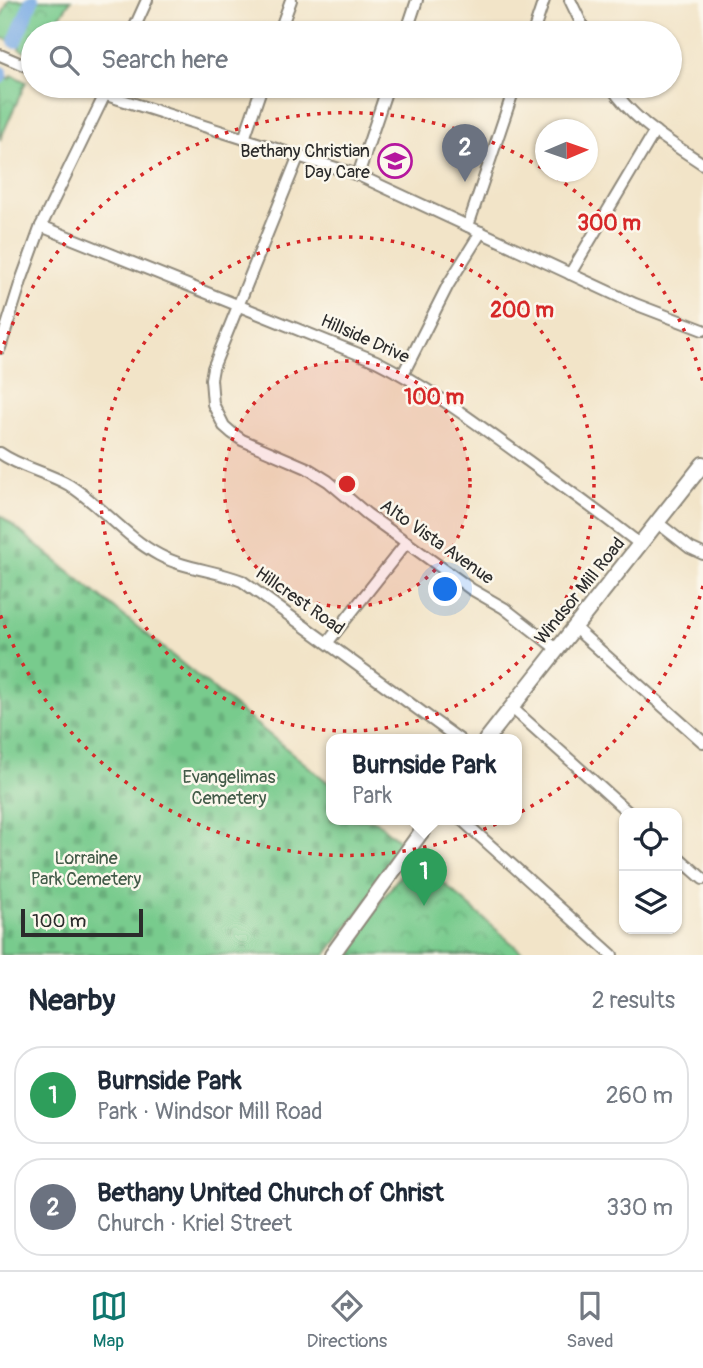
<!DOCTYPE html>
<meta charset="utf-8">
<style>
:root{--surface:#fff;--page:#f2f2f3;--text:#1f2937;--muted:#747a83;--line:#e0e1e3;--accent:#0f766e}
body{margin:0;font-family:Pangolin,sans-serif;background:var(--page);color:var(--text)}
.controls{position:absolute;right:21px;bottom:21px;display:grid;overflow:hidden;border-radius:14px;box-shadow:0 2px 5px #0004}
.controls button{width:63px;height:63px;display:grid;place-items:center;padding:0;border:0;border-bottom:2px solid var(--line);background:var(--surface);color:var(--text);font:35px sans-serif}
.compass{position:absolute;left:535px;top:119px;width:63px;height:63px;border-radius:50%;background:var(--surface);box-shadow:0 2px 5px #0004;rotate:88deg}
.scale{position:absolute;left:21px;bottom:18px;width:122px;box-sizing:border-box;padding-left:7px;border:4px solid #2b2b2b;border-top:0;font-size:19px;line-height:24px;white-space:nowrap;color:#2b2b2b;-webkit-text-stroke:5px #fbf7ec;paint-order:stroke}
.you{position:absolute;left:446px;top:590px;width:24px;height:24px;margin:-18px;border:5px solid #fff;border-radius:50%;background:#1a73e8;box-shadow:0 0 0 10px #1a73e833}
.badge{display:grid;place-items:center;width:46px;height:46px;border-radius:50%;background:var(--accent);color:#fff;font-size:23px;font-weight:700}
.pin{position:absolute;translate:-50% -58px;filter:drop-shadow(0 2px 4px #0008)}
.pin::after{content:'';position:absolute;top:37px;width:24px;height:21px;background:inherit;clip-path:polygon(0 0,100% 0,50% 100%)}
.popup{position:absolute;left:326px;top:734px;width:196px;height:91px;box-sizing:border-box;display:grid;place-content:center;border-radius:14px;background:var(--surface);filter:drop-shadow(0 2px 5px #0005);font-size:23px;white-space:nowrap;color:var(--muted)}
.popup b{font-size:26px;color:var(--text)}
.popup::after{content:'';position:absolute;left:50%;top:100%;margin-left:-14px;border:14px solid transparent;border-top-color:var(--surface)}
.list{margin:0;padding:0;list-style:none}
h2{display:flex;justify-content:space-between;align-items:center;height:91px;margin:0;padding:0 28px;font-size:30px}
h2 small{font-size:23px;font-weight:400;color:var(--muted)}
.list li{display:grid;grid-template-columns:46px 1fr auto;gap:21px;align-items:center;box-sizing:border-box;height:98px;margin:0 14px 14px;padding:0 14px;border:2px solid var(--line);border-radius:28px}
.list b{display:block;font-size:26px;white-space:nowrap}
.list p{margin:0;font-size:23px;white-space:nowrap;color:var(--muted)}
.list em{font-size:23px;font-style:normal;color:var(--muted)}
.icon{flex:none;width:38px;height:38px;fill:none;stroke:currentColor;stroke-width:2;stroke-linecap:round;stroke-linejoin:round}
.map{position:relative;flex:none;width:703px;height:955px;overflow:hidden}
.search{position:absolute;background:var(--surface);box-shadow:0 2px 5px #0004;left:21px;right:21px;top:21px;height:77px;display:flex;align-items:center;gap:18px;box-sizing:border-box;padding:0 24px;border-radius:38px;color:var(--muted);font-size:26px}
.sheet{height:315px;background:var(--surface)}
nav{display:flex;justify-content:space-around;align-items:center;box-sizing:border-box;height:98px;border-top:2px solid var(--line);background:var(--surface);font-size:19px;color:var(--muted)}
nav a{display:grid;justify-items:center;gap:4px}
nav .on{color:var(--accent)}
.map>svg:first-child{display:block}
</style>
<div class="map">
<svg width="703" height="955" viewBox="0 0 703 955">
<defs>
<pattern id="cemetery-stones" width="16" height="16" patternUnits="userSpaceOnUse" patternTransform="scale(1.75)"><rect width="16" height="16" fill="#78cb8d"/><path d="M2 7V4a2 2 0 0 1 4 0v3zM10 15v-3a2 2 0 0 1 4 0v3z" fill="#68ae7a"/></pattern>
<pattern id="park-crowns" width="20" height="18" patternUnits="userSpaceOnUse" patternTransform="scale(1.75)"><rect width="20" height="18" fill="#78cb8d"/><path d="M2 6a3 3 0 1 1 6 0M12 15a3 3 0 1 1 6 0" fill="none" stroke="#68ae7a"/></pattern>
</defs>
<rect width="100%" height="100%" fill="#fbf7ec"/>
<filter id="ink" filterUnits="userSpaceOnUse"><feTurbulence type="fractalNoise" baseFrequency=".0143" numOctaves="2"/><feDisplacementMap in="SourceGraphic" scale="14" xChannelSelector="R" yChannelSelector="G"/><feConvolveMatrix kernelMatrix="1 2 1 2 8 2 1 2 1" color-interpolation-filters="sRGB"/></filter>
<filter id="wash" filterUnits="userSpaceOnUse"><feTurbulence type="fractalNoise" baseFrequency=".00686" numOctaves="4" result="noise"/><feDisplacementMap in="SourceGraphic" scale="28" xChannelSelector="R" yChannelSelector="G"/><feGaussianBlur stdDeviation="1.57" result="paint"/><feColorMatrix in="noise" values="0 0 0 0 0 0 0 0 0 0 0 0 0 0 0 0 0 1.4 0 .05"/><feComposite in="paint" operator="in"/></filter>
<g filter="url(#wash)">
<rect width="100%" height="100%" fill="#f2e4c8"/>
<polygon fill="url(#cemetery-stones)" stroke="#527b5c" stroke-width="2" points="0,515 331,785 331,820 374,820 407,847 326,955 0,955"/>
<g fill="url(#park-crowns)" stroke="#527b5c" stroke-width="2">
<polygon points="9,0 71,0 49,33 33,33 33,55 19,49 20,45 0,37 0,19"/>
<polygon points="0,74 10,79 12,75 26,82 0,140"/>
<polygon points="414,857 525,955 341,955"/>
</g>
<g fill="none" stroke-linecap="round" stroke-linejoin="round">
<g stroke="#78aae4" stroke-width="14">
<polyline points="15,41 32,0"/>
<polyline points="0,77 1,73"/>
</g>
</g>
</g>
<g filter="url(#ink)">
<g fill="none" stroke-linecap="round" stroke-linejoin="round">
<g stroke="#8e887a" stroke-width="14">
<g id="minor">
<polyline points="570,0 586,33"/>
<polyline points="132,33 147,0"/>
<polyline points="279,33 291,0"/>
<polyline points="406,33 417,0"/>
<polyline points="533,33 544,0"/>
<polyline points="0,55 33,69"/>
<polyline points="78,86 358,175 635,304 703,330"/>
<path d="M611,86C633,121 669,141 703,164"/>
<polyline points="244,139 262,86"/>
<polyline points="299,155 213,368 211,379 213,404 224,426 232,433 242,440 307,468 328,481 367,514 471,589 504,608 558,650"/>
<polyline points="358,175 388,86"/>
<path d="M41,226L376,361C430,388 476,423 524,458C564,487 603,515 641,545"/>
<polyline points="468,226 515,86"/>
<polyline points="570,274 655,131"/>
<polyline points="0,348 21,281 41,226 109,86"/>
<polyline points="403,374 448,285 481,232"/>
<path d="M0,453C21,468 47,472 69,485C101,505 125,537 159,555C185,569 215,570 242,581L460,740"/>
<polyline points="658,523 690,548 703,554"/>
<polyline points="575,628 703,742"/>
<polyline points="328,642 407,542"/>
<polyline points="511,707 629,813"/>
<polyline points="462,820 612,955"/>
<polyline points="677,856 703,879"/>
</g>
</g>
<g stroke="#8e887a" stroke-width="18">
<g id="major">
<polyline points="486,740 703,464"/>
<polyline points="332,955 430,820"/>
</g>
</g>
<use href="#minor" stroke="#fff" stroke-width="10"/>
<use href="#major" stroke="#fff" stroke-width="14"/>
</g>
</g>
<circle cx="347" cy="484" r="123" fill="#d62828" fill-opacity=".12"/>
<g fill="none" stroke="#d62828" stroke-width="3.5" stroke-dasharray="3.5 7">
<circle cx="347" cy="484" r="123"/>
<circle cx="347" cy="484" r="247"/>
<path d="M703 586A370 370 0 0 1 0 614M0 354A370 370 0 0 1 703 382"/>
</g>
<defs>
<g id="school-ring" transform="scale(1.75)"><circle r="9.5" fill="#fbf7ec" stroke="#b5179e" stroke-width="1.5"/><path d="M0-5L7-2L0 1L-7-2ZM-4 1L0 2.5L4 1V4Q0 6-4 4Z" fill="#b5179e"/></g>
</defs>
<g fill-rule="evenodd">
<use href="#school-ring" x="395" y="161"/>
</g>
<g text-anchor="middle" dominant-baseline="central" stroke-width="5" stroke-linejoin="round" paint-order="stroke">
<g font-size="18" fill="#2b2b2b" stroke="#fbf7ec" text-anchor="end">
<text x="370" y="151">Bethany Christian<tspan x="370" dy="21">Day Care</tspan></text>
</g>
<g font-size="18" fill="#2b2b2b" stroke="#fbf7ec">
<text transform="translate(365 339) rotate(24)">Hillside Drive</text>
<text transform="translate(437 542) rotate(35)">Alto Vista Avenue</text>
<text transform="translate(580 591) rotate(-51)">Windsor Mill Road</text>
<text transform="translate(300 601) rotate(35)">Hillcrest Road</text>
</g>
<g font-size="18" fill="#425b48" stroke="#fbf7ec">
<text x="229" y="777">Evangelimas<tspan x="229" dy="21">Cemetery</tspan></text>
<text x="86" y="858">Lorraine<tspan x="86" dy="21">Park Cemetery</tspan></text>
</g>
</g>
<circle cx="347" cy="484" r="10" fill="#d62828" stroke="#fbf7ec" stroke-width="3.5"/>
<g font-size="21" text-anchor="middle" font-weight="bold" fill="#d62828" stroke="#fbf7ec" stroke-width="5" stroke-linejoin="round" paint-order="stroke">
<text x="609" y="230">300 m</text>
<text x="522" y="317">200 m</text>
<text x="434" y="404">100 m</text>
</g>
</svg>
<div class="controls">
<button><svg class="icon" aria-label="locate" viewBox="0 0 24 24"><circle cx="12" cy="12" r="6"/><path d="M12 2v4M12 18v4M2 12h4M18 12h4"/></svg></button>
<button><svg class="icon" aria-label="layers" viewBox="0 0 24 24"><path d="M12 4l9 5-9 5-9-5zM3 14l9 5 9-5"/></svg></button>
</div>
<svg class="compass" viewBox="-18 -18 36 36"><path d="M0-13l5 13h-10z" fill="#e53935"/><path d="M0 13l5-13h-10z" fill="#747a83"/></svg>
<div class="scale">100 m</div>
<div class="you"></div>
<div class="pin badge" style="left:424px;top:906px;background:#2e9e5b">1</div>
<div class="popup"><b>Burnside Park</b>Park</div>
<div class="pin badge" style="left:465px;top:182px;background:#6b7280">2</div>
<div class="search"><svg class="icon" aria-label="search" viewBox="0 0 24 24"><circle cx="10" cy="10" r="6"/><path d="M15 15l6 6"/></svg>Search here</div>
</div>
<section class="sheet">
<h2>Nearby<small>2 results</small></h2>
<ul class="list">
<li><span class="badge" style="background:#2e9e5b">1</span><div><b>Burnside Park</b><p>Park · Windsor Mill Road</p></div><em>260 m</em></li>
<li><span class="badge" style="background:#6b7280">2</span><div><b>Bethany United Church of Christ</b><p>Church · Kriel Street</p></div><em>330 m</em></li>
</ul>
</section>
<nav>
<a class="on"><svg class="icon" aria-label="map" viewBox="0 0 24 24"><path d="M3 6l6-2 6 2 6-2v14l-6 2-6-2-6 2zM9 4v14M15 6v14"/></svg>Map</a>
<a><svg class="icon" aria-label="directions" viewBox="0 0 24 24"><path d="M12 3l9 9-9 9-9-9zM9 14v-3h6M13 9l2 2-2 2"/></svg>Directions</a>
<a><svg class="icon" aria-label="saved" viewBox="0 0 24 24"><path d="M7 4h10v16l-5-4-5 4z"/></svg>Saved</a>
</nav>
